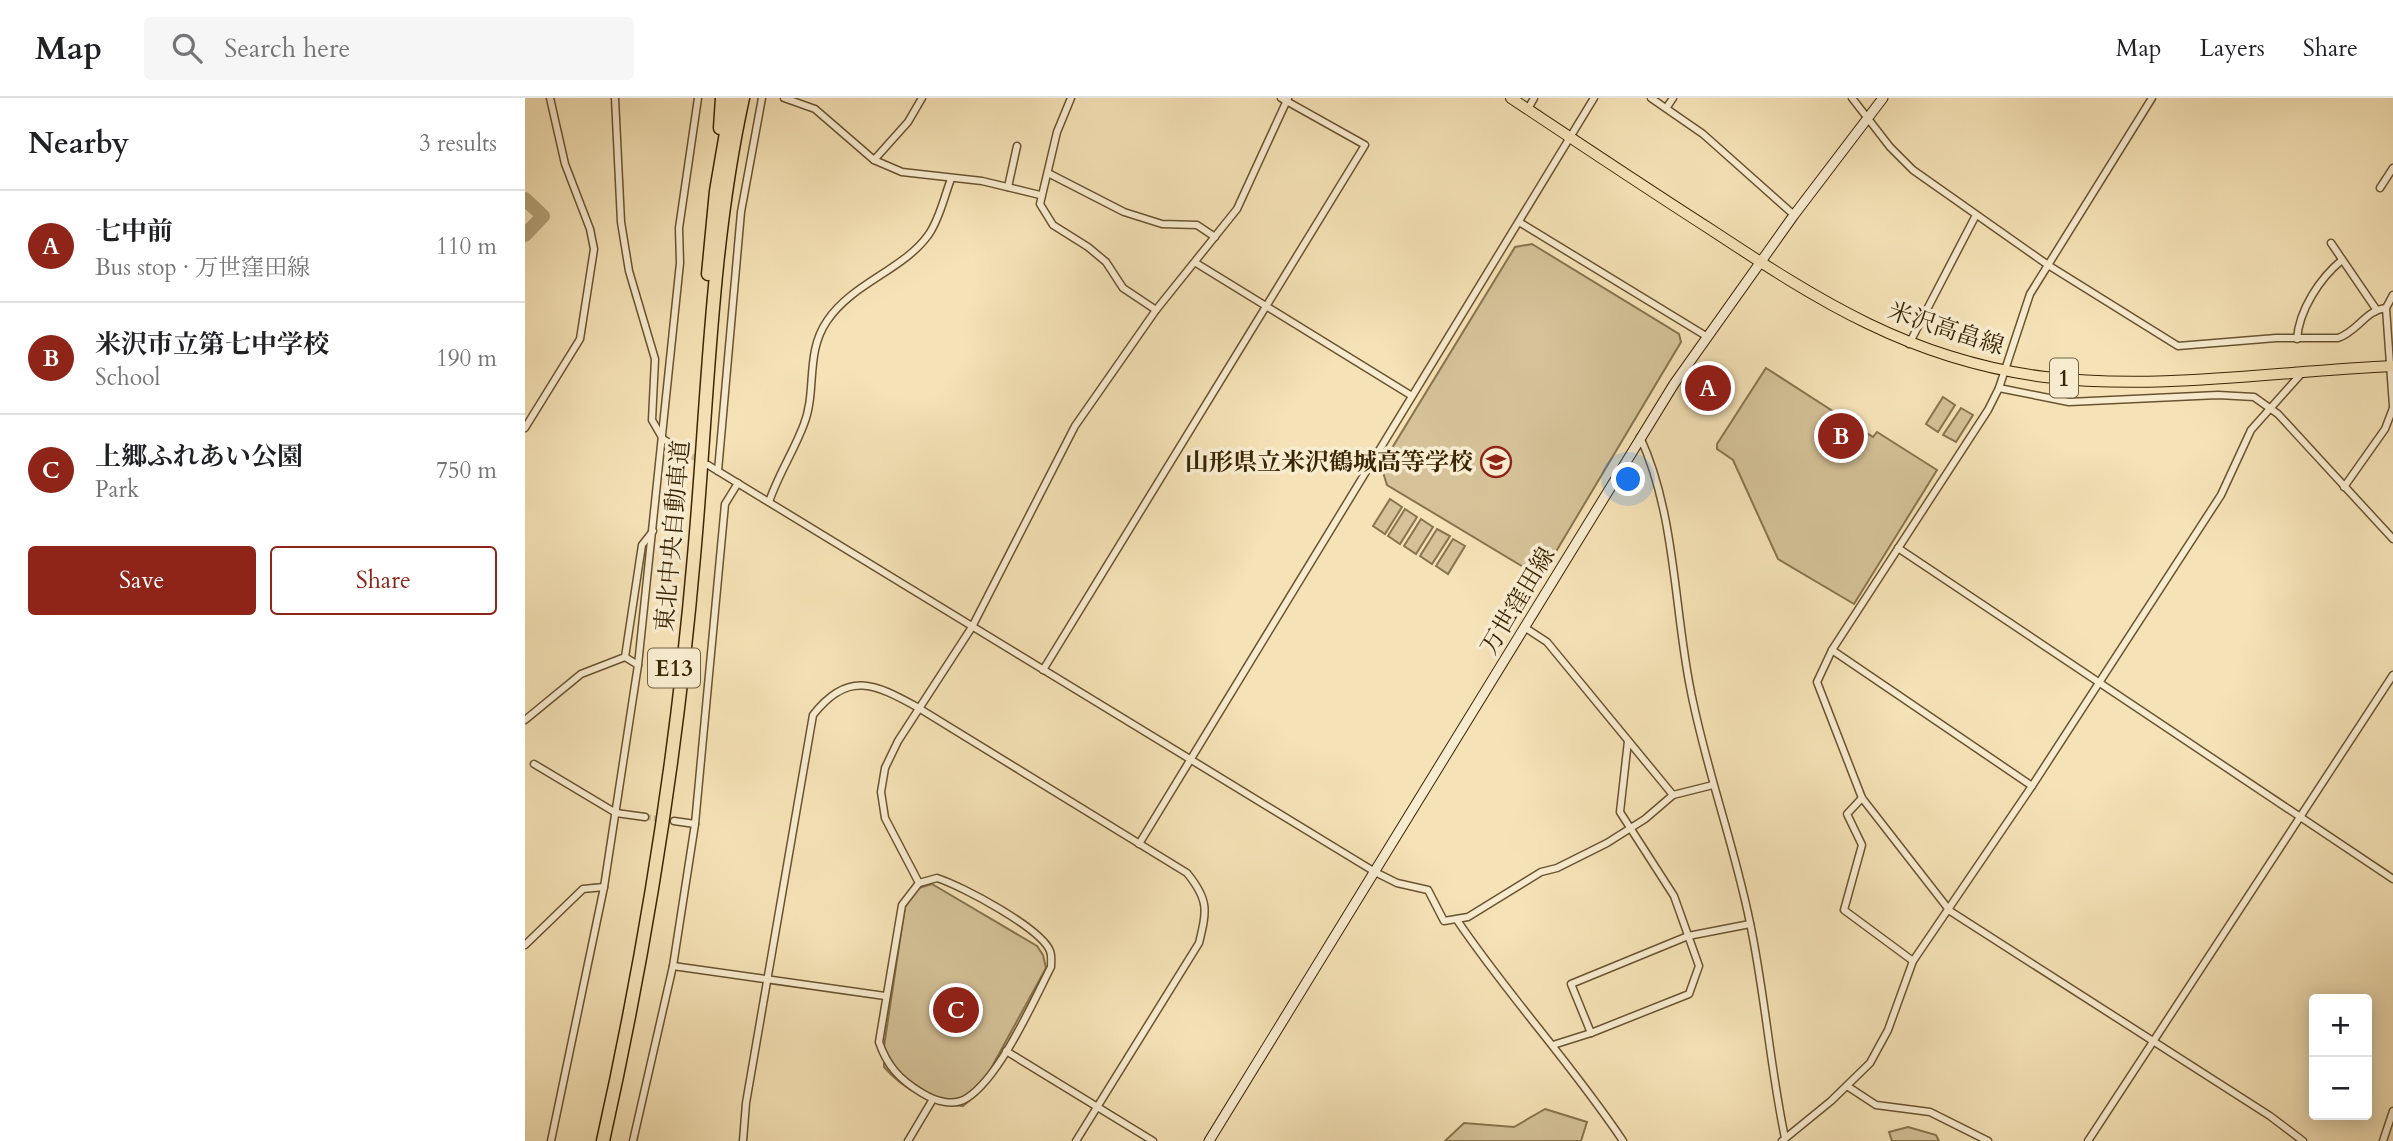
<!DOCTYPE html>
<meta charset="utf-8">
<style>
:root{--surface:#fff;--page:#f6f6f6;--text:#202124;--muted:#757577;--line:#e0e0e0;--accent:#8f2418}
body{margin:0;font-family:Cardo,"Noto Serif JP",serif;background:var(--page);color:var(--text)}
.controls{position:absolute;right:21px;bottom:21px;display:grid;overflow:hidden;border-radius:7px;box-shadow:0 4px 18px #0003}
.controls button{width:63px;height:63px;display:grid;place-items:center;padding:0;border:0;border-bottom:2px solid var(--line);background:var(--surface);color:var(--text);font:35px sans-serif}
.you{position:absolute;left:1104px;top:382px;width:24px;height:24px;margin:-18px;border:5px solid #fff;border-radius:50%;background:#1a73e8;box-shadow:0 0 0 10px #1a73e833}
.badge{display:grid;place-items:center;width:46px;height:46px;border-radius:50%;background:var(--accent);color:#fff;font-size:23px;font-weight:700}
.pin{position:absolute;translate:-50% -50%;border:4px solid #fff;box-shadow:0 2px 7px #0006}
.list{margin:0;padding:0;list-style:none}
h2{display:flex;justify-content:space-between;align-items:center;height:91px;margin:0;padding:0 28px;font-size:30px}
h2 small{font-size:23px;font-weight:400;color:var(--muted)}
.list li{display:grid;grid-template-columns:46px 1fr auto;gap:21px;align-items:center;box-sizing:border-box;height:112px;padding:0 28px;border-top:2px solid var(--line)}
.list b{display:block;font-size:26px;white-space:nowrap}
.list p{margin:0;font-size:23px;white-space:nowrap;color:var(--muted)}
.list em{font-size:23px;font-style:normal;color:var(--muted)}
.actions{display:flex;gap:14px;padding:21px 28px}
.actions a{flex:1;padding:16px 0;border:2px solid var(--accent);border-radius:7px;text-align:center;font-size:24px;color:var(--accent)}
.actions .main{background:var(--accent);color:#fff}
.icon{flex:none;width:38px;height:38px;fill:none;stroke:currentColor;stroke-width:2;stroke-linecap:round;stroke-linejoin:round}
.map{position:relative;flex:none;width:1868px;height:1043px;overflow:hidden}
header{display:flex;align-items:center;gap:42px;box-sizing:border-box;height:98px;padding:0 35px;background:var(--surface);border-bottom:2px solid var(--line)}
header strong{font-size:33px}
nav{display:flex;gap:38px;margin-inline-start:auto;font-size:24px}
.search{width:490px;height:63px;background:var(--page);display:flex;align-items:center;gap:18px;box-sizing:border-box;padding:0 24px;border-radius:7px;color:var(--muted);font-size:26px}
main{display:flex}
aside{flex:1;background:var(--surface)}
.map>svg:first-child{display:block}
</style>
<header>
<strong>Map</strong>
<div class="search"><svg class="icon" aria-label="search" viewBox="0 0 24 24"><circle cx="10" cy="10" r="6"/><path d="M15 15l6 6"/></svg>Search here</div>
<nav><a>Map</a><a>Layers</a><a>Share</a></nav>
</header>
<main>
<aside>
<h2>Nearby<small>3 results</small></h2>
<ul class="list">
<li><span class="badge">A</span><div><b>七中前</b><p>Bus stop · 万世窪田線</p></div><em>110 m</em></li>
<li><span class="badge">B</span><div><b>米沢市立第七中学校</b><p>School</p></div><em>190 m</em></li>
<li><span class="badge">C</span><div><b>上郷ふれあい公園</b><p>Park</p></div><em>750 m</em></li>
</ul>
<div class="actions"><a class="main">Save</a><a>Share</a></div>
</aside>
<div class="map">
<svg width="1868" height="1043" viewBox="0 0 1868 1043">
<rect width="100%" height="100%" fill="#f5e2b6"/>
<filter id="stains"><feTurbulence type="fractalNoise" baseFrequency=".00286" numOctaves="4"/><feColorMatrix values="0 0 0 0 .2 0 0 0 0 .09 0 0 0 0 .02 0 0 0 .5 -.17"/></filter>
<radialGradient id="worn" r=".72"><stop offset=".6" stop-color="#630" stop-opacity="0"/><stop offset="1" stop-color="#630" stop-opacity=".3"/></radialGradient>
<g fill="#d5c298" stroke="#88744e" stroke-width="2">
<polygon points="1007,146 1154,236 1156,244 1020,472 1010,476 862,387 856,368 990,149"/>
<polygon points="1241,270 1348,339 1352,334 1412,372 1329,506 1253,461 1208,362 1192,351 1192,346"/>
<polygon points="1418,299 1430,307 1413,334 1401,326"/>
<polygon points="1436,310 1448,317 1431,344 1418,337"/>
<polygon points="865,401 877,409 860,436 848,428"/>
<polygon points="880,411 892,419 875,446 863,438"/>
<polygon points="896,421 908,429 891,456 879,448"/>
<polygon points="912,431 925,438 907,466 895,458"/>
<polygon points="928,441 940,448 923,476 911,468"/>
<path d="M407,786L512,848L518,857L521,870L452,996L438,1008C409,1008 378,991 359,969V948L380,809L394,790Z"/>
<polygon points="1020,1011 1062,1024 1056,1043 920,1043 939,1025 989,1029"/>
<polygon points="1383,1029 1411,1037 1414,1043 1367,1043 1364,1034"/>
</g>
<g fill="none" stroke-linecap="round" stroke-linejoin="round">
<polyline stroke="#b5a279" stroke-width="14" points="0,101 18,118 0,137"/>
<g stroke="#d0bc92" stroke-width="6" stroke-dasharray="6 3" stroke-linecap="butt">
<polyline points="151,349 177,364"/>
<polyline points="120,719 149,723"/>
</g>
<g stroke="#695430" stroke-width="9">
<g id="street">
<polyline points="90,0 96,124 104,173 130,261 127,322 138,341 151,349"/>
<polyline points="259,0 290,11 349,62 377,74 457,83 515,97"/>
<polyline points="546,0 532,34 515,106 528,127 563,149 581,164 598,190 631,212"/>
<polyline points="1126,0 1178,36 1269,117"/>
<path d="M1327,0L1365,49L1388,72L1523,167L1653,248L1751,240H1813C1832,234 1841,212 1861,210"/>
<polyline points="1627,0 1505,196 1474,290 1463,312 1307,552 1292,584 1337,700 1425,813 1745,1018 1778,1043"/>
<polyline points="1142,9 1148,0"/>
<polyline points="1003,11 1009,0"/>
<polyline points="349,62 383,24 397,0"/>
<polyline points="523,75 599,114 637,126 672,127 690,139"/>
<polyline points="483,89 492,48"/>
<polyline points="1855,90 1868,70"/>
<polyline points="994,124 1181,238"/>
<polyline points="1806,145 1851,211"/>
<polyline points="671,165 887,298"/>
<polyline points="1868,197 1861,210 1868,308"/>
<path d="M1772,241C1774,212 1795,180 1817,162"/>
<polyline points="1384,246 1451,117"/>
<polyline points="1474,290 1544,304 1693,297 1729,299 1753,316 1868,441"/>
<polyline points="0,330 55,241 69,151 65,131 40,66 25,0"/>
<path d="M1115,339C1150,414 1149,508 1165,589C1180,669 1209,745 1225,825C1240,896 1245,969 1260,1040"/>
<polyline points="183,367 850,774 872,785 903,792 919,823 943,819 1016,774 1032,770 1082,745 1120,721 1148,697 1188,687"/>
<polyline points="193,373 216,114 237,0"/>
<polyline points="1819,389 1860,331 1868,310"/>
<path d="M244,404C253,377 269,353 279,326C292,293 280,255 302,223C327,185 379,172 404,136C415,120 419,99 426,81"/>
<polyline points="1373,450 1868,781"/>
<polyline points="999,529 1022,544 1148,697"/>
<polyline points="1307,552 1507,688"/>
<polyline points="100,559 117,447 128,433"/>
<polyline points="518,572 840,47 756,0"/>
<polyline points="0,622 56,576 100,559 113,567"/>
<polyline points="9,666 91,715 120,719"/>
<polyline points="1337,700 1322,716 1337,747 1319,812 1388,863"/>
<polyline points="149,723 170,726"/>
<polyline points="614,746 1069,0"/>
<path d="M412,780C437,788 516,830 525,853C527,858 526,864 526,869C508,904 475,979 442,1000C428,1009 410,1003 397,995C375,982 362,968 354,944L377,807L394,785Z"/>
<polyline points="394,785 360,720 356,694 360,670 373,643 447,529 550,328 631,212 712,111 763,0"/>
<path d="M932,822C984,899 1046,965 1098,1043"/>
<polyline points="0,847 58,791 79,789"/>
<polyline points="148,868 360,898"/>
<polyline points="1066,935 1046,886 1163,838 1225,826"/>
<polyline points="1028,947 1066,935 1164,896 1174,868 1149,798 1095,714 1103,643"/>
<polyline points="481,953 628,1043"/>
<polyline points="1322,988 1351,1007 1405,1014 1463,1043"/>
<polyline points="26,1043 79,789 113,567 155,165 154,130 173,0"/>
<polyline points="108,1043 148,868 170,726 200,406 213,385"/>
<path d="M218,1043L221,1005L288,617C323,572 350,586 392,609L662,775C684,802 682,812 674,845L551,1043"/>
<polyline points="383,1043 408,1001"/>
<polyline points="1257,1043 1306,1003 1345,965 1363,932 1388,863 1507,688 1696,397 1726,332 1776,276"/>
<polyline points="1563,1043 1868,577"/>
<polyline points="1858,1043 1868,1013"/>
</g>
</g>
<g stroke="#3a2503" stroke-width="11">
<polyline id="secondary" points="684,1043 1149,286 1269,117 1358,0"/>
</g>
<g stroke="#3a2503" stroke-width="12">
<path id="primary" d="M986,0C1052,44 1118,88 1185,131C1294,203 1386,262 1520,279C1632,293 1755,273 1868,268"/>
</g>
<g stroke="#3a2503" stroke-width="15">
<g id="highway">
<polyline points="195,30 197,0"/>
<polyline points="183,176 191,93 207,0"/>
<path d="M78,1043C121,850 152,654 169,458C183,305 185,150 218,0"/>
</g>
</g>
<use href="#street" stroke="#f8ecd0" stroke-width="6"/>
<use href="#secondary" stroke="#f8ecd0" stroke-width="9"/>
<use href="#primary" stroke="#f5e2b6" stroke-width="10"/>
<use href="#highway" stroke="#f5e2b6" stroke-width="12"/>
</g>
<defs>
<g id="school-ring" transform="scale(1.575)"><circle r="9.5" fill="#f8ecd0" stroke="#8f2418" stroke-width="1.5"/><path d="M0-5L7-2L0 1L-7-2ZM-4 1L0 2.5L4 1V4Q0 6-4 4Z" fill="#8f2418"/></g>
</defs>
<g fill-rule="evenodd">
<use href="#school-ring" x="971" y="364"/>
</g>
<g text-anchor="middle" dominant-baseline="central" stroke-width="7" stroke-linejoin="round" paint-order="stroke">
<g fill="#f8ecd0" stroke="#736140" stroke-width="2">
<rect x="1525" y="260.5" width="28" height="39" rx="5"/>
<rect x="123" y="550.5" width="52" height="39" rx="5"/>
</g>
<g font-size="23" font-weight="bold" fill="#3a2503">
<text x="1539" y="280">1</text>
<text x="149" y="570">E13</text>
</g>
<g font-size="24" fill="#3a2503" stroke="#f8ecd0">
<text transform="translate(1421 231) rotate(18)">米沢高畠線</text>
<text transform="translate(148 438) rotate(-85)">東北中央自動車道</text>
<text transform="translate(993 503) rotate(-59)">万世窪田線</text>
</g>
<g font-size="24" font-weight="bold" fill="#3a2503" stroke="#f8ecd0" text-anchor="end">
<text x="948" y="364">山形県立米沢鶴城高等学校</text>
</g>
</g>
<rect width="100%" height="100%" filter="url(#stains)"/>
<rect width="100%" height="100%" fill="url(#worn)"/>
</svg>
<div class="controls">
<button>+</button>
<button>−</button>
</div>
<div class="you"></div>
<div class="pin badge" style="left:1183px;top:290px">A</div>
<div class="pin badge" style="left:1316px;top:338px">B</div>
<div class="pin badge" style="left:431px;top:912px">C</div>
</div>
</main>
